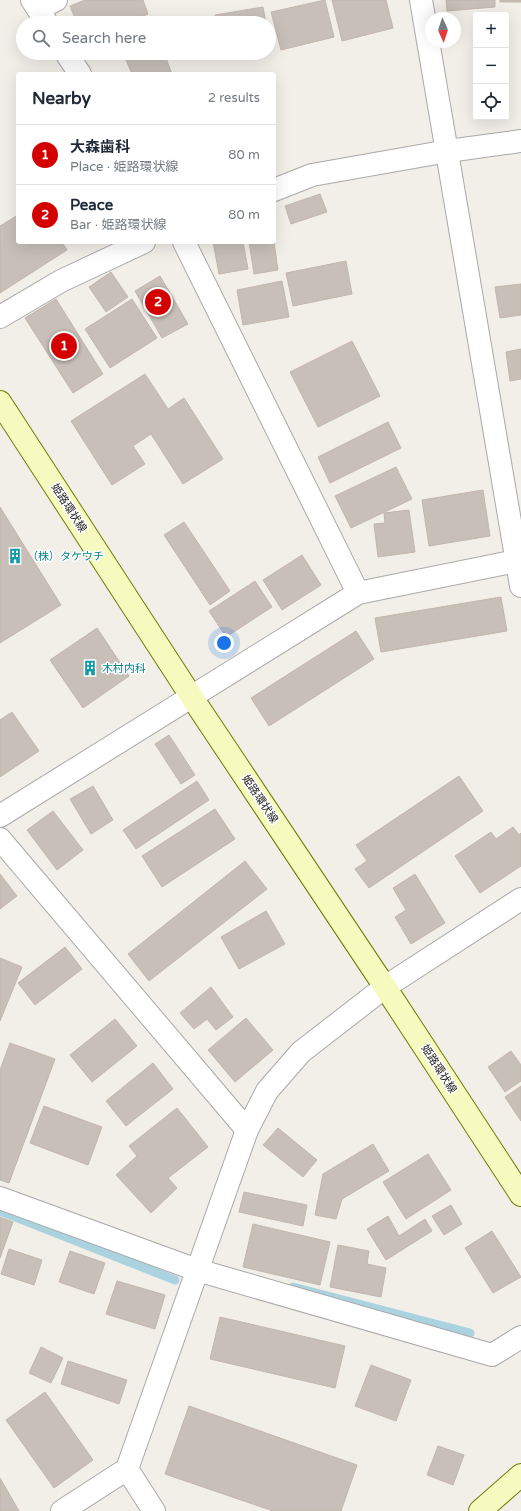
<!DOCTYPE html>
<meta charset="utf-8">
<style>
:root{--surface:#fff;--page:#f2f2f3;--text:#1f2937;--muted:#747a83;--line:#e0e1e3;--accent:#d40000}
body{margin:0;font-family:"Varela Round","Noto Sans JP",sans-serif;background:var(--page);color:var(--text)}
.controls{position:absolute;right:12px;top:12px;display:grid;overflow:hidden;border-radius:4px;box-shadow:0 4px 16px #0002}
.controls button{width:36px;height:36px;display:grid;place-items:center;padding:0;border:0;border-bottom:1px solid var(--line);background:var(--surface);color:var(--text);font:20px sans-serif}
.compass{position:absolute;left:425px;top:12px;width:36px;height:36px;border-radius:50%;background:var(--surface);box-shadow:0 4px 16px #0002;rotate:177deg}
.you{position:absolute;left:224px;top:643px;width:14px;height:14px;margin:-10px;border:3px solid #fff;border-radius:50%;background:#1a73e8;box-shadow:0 0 0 6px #1a73e833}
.badge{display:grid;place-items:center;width:26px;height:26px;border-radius:50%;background:var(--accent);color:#fff;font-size:13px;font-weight:700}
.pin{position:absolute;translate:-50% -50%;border:2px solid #fff;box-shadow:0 1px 4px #0006}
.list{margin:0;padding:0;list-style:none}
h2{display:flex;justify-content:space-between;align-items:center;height:52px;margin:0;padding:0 16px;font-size:17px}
h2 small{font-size:13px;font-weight:400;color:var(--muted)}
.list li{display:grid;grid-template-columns:26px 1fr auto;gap:12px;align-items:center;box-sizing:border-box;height:60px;padding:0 16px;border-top:1px solid var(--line)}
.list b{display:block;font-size:15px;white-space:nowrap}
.list p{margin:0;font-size:13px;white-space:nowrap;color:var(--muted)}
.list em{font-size:13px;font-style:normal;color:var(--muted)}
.icon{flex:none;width:22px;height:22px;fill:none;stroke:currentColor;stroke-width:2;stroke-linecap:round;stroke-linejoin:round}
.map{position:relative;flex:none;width:521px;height:1511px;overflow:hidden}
.search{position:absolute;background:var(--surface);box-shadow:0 4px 16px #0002;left:16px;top:16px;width:260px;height:44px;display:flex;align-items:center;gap:10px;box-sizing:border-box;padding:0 14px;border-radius:22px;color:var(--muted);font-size:15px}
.panel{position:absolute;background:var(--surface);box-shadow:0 4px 16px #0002;left:16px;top:72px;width:260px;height:172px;border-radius:4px}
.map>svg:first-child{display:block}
</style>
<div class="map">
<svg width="521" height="1511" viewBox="0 0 521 1511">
<rect width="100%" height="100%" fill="#f2efe9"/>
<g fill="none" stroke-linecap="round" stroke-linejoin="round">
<g stroke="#aad3df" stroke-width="9">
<polyline points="0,1211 175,1280"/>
<polyline points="293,1287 470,1333"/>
</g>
</g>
<g fill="#c7bfb8" stroke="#c4b6ab">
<polygon points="85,0 143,0 148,14 127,23 77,23 70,6"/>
<polygon points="325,0 334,37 281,50 271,12"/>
<polygon points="332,0 386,0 393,28 342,41"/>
<polygon points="446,0 495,0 495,7 447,11"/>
<rect x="500" y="0" width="21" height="2"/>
<polygon points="263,7 266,23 216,23 215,15"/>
<polygon points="123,53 164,53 172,74 132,74"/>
<polygon points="320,194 327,212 291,224 285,206"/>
<polygon points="18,215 18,242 62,242 67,250 0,293 0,226"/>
<polygon points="213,242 243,242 248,269 219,274"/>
<polygon points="249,242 274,242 278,270 254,274"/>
<polygon points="346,261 352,294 293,306 286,273"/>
<polygon points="111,272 128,297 106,312 89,287"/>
<polygon points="160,276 188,324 162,338 135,291"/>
<polygon points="282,281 289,317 243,325 237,290"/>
<polygon points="521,284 521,315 500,318 495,287"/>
<polygon points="56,299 103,374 73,393 25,318"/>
<polygon points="132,299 157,338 110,368 85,329"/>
<polygon points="352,341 380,396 318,427 290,372"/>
<polygon points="521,349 521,379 510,381 506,352"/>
<polygon points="145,374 168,409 184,398 223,459 183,484 151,434 133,446 145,464 112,485 71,421"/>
<polygon points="388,422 401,448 330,483 318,457"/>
<polygon points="396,467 412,499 351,528 335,496"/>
<polygon points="483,490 490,536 429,546 422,500"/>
<polygon points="0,507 61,605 0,643"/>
<polygon points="409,510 415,552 378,557 374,524 385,523 384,513"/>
<polygon points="184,522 230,591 210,605 164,535"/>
<polygon points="302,555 321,585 282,610 263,580"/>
<polygon points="255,581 272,607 226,637 209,611"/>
<polygon points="501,597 507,631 381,652 375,618"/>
<polygon points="97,628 129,676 83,708 50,660"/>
<polygon points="356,631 374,659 269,726 251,698"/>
<polygon points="12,712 39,751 0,777 0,720"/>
<polygon points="169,735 195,775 181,784 155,744"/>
<polygon points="459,776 483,811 369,888 355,869 367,861 356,845"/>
<polygon points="197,781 209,800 136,849 123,830"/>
<polygon points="93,786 113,820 91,834 70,799"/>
<polygon points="215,809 235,839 162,887 142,856"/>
<polygon points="53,811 83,850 57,870 27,830"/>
<polygon points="513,827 519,835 521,833 521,866 480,893 455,856 491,832 496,839"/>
<polygon points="245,861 267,889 149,981 128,954"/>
<polygon points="0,874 17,896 0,909"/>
<polygon points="415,874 445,923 411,944 395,917 406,910 393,888"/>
<polygon points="266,911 285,944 239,969 221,937"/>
<polygon points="65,947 82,969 35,1005 18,983"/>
<polygon points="0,958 22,967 0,1021"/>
<polygon points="211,987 233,1017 216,1030 207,1019 194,1029 180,1013"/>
<polygon points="246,1018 273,1050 235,1082 208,1050"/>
<polygon points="115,1019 137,1046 92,1082 70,1055"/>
<polygon points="10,1043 55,1059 9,1183 0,1180 0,1070"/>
<polygon points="511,1051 521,1065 521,1081 505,1092 488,1067"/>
<polygon points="153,1063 173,1089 126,1126 106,1101"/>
<polygon points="521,1086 521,1121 505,1097"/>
<polygon points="44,1106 102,1127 88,1165 30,1143"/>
<polygon points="177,1108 208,1147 168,1178 177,1188 151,1213 116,1175 137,1156 129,1146"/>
<polygon points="278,1128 317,1160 303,1177 263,1145"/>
<polygon points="373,1144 389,1171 342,1199 336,1219 315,1215 323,1174"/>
<polygon points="428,1154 451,1190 406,1219 383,1182"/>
<polygon points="244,1192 307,1205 303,1226 239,1212"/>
<polygon points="451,1205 462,1224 444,1235 432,1216"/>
<polygon points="388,1216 399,1236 425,1219 432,1231 386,1260 367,1229"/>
<polygon points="0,1217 13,1222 0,1258"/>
<polygon points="253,1224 330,1242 320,1285 243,1267"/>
<polygon points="492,1231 521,1277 493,1293 465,1248"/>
<polygon points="338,1245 369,1251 367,1264 386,1268 381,1297 330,1287"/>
<polygon points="9,1249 42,1260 34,1285 1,1274"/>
<polygon points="70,1251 105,1263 94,1294 59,1282"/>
<polygon points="117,1281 165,1295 155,1329 106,1314"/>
<polygon points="220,1317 345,1346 335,1388 210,1359"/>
<polygon points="41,1347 63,1358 51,1383 29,1373"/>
<polygon points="68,1361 127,1380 119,1404 61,1384"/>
<polygon points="371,1365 411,1380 396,1421 355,1406"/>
<polygon points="45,1392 93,1460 54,1488 6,1420"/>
<polygon points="189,1406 357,1465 341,1511 273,1511 165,1474"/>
<polygon points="438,1446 464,1455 453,1485 427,1475"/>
<polygon points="0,1478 19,1511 0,1511"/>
</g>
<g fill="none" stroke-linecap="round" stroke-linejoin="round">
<g stroke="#a9a9a9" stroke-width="24">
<g id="street">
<polyline points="32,0 47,23"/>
<polyline points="421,0 521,586"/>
<polyline points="38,9 56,0"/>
<polyline points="66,53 80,74"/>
<polyline points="274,190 312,175 448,151 521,141"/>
<polyline points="184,242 358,593"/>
<polyline points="0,317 61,281 144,242"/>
<polyline points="0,816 358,593 521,560"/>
<polyline points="0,839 247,1130"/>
<polyline points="0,1198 197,1270 492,1355 521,1337"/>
<polyline points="127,1469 154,1511"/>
<polyline points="62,1511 127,1469 247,1130 267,1091 301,1052 385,987 521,899"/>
</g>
</g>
<g stroke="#707d05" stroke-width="24">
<g id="secondary">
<polyline points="0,402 191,696 385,987 521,1195"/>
<polyline points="480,1511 521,1475"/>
</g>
</g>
<use href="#street" stroke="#fff" stroke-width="22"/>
<use href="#secondary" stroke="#f7fabf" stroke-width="22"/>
</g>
<defs>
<g id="building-bare" transform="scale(1.2)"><path d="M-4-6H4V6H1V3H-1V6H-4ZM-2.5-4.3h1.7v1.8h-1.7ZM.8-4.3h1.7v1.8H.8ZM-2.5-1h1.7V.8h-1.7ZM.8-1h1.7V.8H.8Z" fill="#0f9aa8" stroke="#fff" stroke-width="2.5" paint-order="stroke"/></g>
</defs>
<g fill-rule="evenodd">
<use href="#building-bare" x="15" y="556"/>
<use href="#building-bare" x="90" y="668"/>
</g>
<g text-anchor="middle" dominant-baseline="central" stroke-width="3" stroke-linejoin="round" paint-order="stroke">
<g font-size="11" fill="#222" stroke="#fff">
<text transform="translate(69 508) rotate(57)">姫路環状線</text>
<text transform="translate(260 799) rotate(56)">姫路環状線</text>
<text transform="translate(439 1069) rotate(57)">姫路環状線</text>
</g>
<g font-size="11" fill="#0d838f" stroke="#fff" text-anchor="start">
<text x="27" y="556">（株）タケウチ</text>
<text x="102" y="668">木村内科</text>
</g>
</g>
</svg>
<div class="controls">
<button>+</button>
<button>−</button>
<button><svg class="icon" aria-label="locate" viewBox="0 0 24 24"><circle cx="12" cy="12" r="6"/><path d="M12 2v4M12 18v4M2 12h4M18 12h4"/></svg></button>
</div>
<svg class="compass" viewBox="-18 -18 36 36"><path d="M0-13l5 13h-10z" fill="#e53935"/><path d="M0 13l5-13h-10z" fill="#747a83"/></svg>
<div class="you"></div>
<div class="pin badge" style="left:64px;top:346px">1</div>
<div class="pin badge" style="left:158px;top:302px">2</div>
<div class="search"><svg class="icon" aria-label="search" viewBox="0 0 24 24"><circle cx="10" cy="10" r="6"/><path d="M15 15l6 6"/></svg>Search here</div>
<section class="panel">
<h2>Nearby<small>2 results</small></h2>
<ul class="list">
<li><span class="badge">1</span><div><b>大森歯科</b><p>Place · 姫路環状線</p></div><em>80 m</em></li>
<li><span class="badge">2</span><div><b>Peace</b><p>Bar · 姫路環状線</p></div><em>80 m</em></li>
</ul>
</section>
</div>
